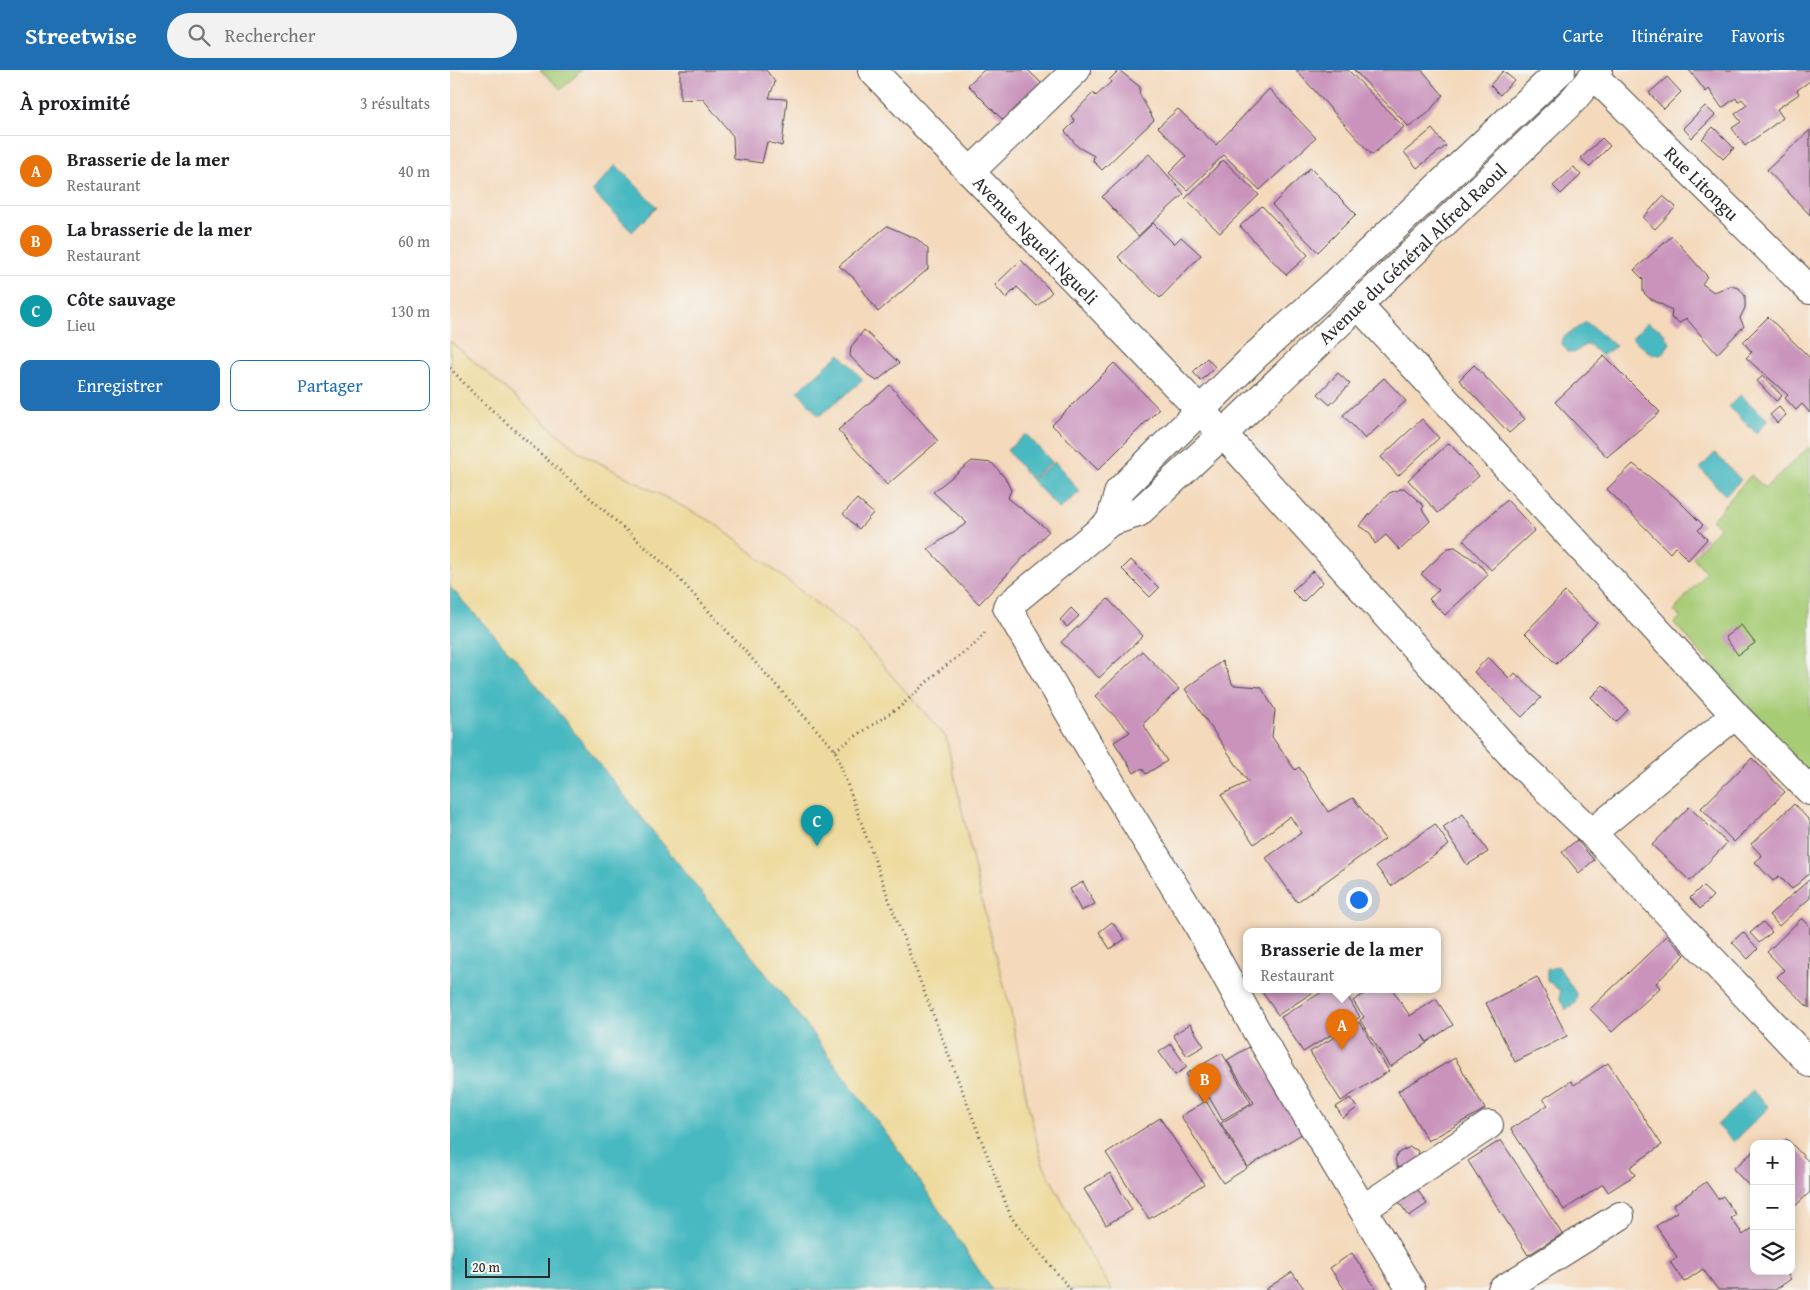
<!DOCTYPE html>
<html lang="fr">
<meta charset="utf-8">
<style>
:root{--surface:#fff;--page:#f2f2f2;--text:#202124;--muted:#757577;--line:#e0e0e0;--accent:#1f6fb2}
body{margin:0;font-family:"Gentium Book Plus",serif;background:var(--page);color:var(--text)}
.controls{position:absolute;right:15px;bottom:15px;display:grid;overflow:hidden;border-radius:10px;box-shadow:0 2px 12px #0003}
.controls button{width:45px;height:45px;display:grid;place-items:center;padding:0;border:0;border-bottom:1px solid var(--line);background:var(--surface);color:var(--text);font:25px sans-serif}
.scale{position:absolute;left:15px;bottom:12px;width:85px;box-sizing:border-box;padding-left:5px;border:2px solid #2b2b2b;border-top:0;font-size:14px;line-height:18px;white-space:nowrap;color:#2b2b2b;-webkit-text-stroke:4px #f6f6f2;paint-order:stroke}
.you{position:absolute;left:908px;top:829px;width:18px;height:18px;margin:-12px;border:4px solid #fff;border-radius:50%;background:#1a73e8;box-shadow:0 0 0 8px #1a73e833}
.badge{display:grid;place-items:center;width:32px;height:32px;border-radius:50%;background:var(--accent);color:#fff;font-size:16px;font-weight:700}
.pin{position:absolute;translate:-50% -41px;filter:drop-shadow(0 1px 2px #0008)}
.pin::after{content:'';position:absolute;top:26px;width:18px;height:15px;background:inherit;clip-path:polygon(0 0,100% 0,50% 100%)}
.popup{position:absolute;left:793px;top:858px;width:198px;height:65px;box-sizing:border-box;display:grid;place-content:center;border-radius:10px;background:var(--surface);filter:drop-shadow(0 1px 4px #0005);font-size:16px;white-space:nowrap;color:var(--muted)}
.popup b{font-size:19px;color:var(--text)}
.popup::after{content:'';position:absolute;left:50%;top:100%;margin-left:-10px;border:10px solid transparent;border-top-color:var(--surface)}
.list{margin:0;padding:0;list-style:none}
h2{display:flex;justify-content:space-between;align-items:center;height:65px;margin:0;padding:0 20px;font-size:21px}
h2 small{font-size:16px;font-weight:400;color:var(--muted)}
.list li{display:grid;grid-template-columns:32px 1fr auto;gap:15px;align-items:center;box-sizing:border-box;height:70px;padding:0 20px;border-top:1px solid var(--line)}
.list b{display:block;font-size:19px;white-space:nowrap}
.list p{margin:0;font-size:16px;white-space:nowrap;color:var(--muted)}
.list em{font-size:16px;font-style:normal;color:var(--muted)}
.actions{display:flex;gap:10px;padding:15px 20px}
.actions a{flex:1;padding:11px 0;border:1px solid var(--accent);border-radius:10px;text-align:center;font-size:18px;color:var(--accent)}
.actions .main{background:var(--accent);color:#fff}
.icon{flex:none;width:28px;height:28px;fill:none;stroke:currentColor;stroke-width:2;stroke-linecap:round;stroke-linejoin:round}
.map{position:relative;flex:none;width:1360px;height:1220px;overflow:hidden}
header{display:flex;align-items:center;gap:30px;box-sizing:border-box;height:70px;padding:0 25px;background:var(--accent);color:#fff}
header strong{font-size:24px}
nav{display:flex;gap:28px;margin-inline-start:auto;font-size:18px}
.search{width:350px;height:45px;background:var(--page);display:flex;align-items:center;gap:12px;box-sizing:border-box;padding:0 18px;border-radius:28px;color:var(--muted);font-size:19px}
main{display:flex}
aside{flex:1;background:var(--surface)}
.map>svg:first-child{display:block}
</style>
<header>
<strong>Streetwise</strong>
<div class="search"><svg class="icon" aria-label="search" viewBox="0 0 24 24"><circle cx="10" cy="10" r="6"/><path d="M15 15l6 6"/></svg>Rechercher</div>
<nav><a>Carte</a><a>Itinéraire</a><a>Favoris</a></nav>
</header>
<main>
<aside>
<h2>À proximité<small>3 résultats</small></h2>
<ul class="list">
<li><span class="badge" style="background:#e8710a">A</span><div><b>Brasserie de la mer</b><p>Restaurant</p></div><em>40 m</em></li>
<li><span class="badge" style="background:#e8710a">B</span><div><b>La brasserie de la mer</b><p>Restaurant</p></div><em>60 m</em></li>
<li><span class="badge" style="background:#0f9aa8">C</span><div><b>Côte sauvage</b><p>Lieu</p></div><em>130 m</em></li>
</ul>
<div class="actions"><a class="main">Enregistrer</a><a>Partager</a></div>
</aside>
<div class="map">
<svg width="1360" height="1220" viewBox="0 0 1360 1220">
<rect width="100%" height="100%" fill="#f6f6f2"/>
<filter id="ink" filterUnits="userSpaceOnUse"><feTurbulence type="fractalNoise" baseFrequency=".02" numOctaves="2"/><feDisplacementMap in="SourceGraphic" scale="10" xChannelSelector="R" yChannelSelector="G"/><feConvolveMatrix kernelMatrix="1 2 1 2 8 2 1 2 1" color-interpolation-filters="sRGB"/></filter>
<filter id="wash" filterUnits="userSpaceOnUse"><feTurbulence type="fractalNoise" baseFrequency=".0096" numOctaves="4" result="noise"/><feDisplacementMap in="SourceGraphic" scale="20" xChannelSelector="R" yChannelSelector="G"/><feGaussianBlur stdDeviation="1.12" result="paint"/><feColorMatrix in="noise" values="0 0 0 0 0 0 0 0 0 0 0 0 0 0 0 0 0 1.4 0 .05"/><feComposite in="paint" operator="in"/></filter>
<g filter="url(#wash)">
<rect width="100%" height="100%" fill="#f4d9bb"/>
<g fill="#a7cc76" stroke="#697c50">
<polygon points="90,0 132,0 111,19"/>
<polygon points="1359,377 1360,378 1360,705 1224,553 1231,547 1224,541 1256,502 1243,487 1270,457 1262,450 1301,405 1315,418"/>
</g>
<polygon fill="#eeda9e" stroke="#8c8264" points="0,271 129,382 264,453 404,563 496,667 532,832 561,942 576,1026 592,1092 638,1181 662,1220 542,1220 457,1092 350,947 70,594 0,517"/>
<g fill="#4ab9c1" stroke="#3a7276">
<polygon points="166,95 207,137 182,162 142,121"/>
<polygon points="1136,252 1166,276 1151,286 1140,275 1135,275 1124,283 1118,282 1112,274 1112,268"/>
<polygon points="1196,253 1212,260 1220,273 1212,285 1201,284 1182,268"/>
<polygon points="390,284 413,310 369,346 348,321"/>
<polygon points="1290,325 1318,350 1306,363 1279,337"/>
<polygon points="576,364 602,392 581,409 557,380"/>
<polygon points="1265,383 1291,410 1275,425 1250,398"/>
<polygon points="605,392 630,422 609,439 582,410"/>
<polygon points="0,517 70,594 350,947 457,1092 542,1220 0,1220"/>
<polygon points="1108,896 1127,925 1125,933 1116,940 1110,929 1110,921 1097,910 1097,900"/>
<polygon points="1303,1021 1319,1037 1284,1072 1267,1055"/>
</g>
<g id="blocks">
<g fill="#c993bb">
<polygon points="230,0 316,0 325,12 319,28 337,29 332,76 317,72 312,93 284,89 283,66 253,29 230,30"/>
<polygon points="534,0 578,0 595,17 557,54 518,15"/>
<polygon points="669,0 690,17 689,23 704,50 652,100 643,91 644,86 628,77 615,61 625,51 621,46 643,23 646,26 661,12 659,10"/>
<polygon points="846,0 898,0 954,57 922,85"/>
<polygon points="904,0 972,0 993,25 977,44 959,57"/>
<polygon points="1239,0 1360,0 1360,11 1347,20 1349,24 1327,39 1333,48 1295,76 1282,58 1291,52 1285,44 1297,35 1292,29 1288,32 1286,28 1272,38 1259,19 1256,22"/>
<polygon points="1053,1 1064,10 1050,25 1040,15"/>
<polygon points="1217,7 1231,22 1214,39 1199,23"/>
<polygon points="819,19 866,68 810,120 774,85 737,120 719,103 736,86 708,57 728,39 766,75"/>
<polygon points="1255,36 1265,45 1242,68 1233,58"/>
<polygon points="1263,57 1284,78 1273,89 1252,69"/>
<polygon points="982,59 996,76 967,98 954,82"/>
<polygon points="1360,60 1360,145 1317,100"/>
<polygon points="1152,68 1160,76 1139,97 1131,88"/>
<polygon points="699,84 734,124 688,166 652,127"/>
<polygon points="773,90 809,125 770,163 735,129"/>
<polygon points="1124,97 1131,105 1111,124 1103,116"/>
<polygon points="860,98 906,144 868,182 822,135"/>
<polygon points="1213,126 1226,137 1205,159 1193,148"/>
<polygon points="812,136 858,185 836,205 790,156"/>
<polygon points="703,153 724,174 731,167 751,185 710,228 668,187"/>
<polygon points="437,156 467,169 478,179 478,199 428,242 404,208 389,196"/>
<polygon points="1222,166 1257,206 1252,214 1264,222 1280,216 1289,218 1295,226 1295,238 1290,248 1294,256 1267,284 1236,248 1230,253 1221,248 1222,240 1199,228 1193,222 1193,209 1184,200"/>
<polygon points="571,190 602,222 587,236 567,217 556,228 545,215"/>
<polygon points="1318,247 1360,288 1360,343 1352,334 1346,340 1335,328 1338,325 1296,288 1302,282 1293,272"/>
<polygon points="414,260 449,293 427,311 419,306 400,286 401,277"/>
<polygon points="1154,286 1210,342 1157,387 1105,332"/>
<polygon points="757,288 765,297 751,311 743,302"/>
<polygon points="664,293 709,339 648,400 602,355"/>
<polygon points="1024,295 1075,349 1059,363 1009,310"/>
<polygon points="888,303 900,314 880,335 868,324"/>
<polygon points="1313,306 1332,326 1326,331 1307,311"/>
<polygon points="934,308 956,331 915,369 893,345"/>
<polygon points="440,315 488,371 437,415 388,360"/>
<polygon points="1329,337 1336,345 1327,353 1320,345"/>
<polygon points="972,349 989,368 948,406 931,387"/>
<polygon points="999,373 1029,406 988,443 958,410"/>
<polygon points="522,391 542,393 555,408 561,420 558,428 599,461 529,534 478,479 517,453 483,422"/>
<polygon points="1183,394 1225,427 1253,455 1248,460 1257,469 1238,490 1225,477 1220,483 1157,419"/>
<polygon points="954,418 974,436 972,439 980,451 950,480 936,465 925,474 920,463 909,456 939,423"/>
<polygon points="407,429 423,443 409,459 393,444"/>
<polygon points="1057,430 1085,460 1041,500 1013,470"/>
<polygon points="1005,477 1028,493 1038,505 995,545 979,529 989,520 971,504 998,478"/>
<polygon points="681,490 709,518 700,527 672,499"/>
<polygon points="863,501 873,512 853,532 842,521"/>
<polygon points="1115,522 1147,553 1106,594 1075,563"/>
<polygon points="658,529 693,566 649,608 611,572"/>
<polygon points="621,538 629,546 617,557 610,550"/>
<polygon points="1291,555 1305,573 1288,585 1275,567"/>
<polygon points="692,581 729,619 693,654 717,691 696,704 692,698 684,703 664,672 680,662 645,626"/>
<polygon points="1038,587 1060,609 1065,603 1091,628 1072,647 1024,602"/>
<polygon points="772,591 783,615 811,617 825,640 822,667 845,700 849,697 878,742 903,728 935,769 847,832 816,788 851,763 840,746 804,774 771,725 798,712 735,619"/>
<polygon points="1153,615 1178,640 1166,652 1141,627"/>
<polygon points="1302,688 1335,722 1284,772 1251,738"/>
<polygon points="1344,734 1360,751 1360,803 1342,819 1329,806 1323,811 1305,792 1312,786 1301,774"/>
<polygon points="1239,737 1277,773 1240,811 1202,775"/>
<polygon points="1013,744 1038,782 1017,795 993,757"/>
<polygon points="985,754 999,775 941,816 926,796"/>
<polygon points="1127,770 1144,790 1129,803 1112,782"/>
<polygon points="1360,809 1360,828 1329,856 1319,845"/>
<polygon points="633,812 645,834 631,841 620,819"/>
<polygon points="1252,816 1263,826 1250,839 1240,828"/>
<polygon points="1352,848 1360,856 1359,938 1327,907 1334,900 1317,882"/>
<polygon points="662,852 675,869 660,879 649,862"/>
<polygon points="1313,852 1322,862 1309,873 1300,863"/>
<polygon points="1293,862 1308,879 1298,889 1282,872"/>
<polygon points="1217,866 1235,885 1206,913 1210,918 1162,962 1140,939"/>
<polygon points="1087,907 1117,966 1065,992 1036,933"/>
<polygon points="810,919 868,919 828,945"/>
<polygon points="877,919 893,919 910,947 853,982 831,947"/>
<polygon points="922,919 942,919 960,946 986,929 1003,955 977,972 972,965 977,973 940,997 910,950 914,947 903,931"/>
<polygon points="909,952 939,1001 891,1031 860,982"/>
<polygon points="740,954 754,976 737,986 723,965"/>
<polygon points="721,974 737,997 725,1005 709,982"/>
<polygon points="801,976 855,1062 798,1097 771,1053 804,1033 777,990"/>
<polygon points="772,983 801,1033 772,1050 759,1027 752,1031 736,1004"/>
<polygon points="1005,988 1035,1039 978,1071 948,1021"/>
<polygon points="1158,993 1212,1075 1180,1097 1185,1105 1158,1122 1153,1114 1114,1140 1061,1059 1098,1035 1093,1029 1121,1011 1124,1015"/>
<polygon points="900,1028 907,1038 893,1048 886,1037"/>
<polygon points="756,1031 797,1098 773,1113 731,1046"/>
<polygon points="710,1048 754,1114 699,1149 656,1083"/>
<polygon points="1337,1069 1360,1093 1360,1122 1341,1140 1341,1074 1332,1074"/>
<polygon points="1051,1070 1112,1164 1078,1185 1018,1091"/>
<polygon points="960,1077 967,1080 972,1091 956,1104 948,1098 945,1090 948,1083"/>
<polygon points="1304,1081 1304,1121 1283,1099"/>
<polygon points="660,1103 682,1140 656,1155 634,1119"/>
<polygon points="1256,1112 1268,1129 1273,1126 1286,1145 1281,1148 1293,1165 1304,1157 1304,1201 1335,1201 1341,1209 1325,1220 1268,1220 1253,1199 1234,1212 1220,1192 1227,1187 1206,1156 1228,1141 1223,1135"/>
<polygon points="967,1119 977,1134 959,1146 948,1131"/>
<polygon points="902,1183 927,1220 895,1220 880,1198"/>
<polygon points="842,1202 855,1220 815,1220"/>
</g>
</g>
</g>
<g filter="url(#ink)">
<use href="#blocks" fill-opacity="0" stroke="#494541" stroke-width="1"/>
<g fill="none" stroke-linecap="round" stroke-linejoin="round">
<g stroke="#494541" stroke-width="30">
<g id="minor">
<path id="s1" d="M422,0L773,364L1069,693L1142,763L1360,993"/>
<path id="s2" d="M1144,6L1360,220"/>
<polyline points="520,102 626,0"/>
<polyline points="908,235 1285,645 1360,721"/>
<polyline points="660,452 669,421 805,286 886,213 1111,0"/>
<polyline points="1142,763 1285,645"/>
<polyline points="913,1139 1039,1055"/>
<path id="s3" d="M961,1220L806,960L747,853L656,705L557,537L660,452L688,443L773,364L1123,30L1148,0"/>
<polyline points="1052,1220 1170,1146"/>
</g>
</g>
<g stroke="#494541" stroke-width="3" stroke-dasharray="1 4" stroke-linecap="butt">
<polyline points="0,298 24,324 224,503 385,680 442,838 561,1147 621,1220"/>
<polyline points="385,680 451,636 490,600 524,575 537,560"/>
</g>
<use href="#minor" stroke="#fff" stroke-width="28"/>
</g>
</g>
<g text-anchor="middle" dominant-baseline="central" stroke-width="5" stroke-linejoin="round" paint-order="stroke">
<g font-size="19" fill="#2b2b2b" stroke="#f6f6f2">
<text stroke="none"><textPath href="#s2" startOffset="152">Rue Litongu</textPath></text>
<text stroke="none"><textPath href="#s1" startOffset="236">Avenue Ngueli Ngueli</textPath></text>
<text stroke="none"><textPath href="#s3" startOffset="1334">Avenue du Général Alfred Raoul</textPath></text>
</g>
</g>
</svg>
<div class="controls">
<button>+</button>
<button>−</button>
<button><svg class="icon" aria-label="layers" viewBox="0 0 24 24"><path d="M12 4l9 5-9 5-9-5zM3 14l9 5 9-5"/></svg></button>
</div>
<div class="scale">20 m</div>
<div class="you"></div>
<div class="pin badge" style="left:892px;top:980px;background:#e8710a">A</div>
<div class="popup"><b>Brasserie de la mer</b>Restaurant</div>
<div class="pin badge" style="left:755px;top:1034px;background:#e8710a">B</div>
<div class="pin badge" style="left:367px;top:776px;background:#0f9aa8">C</div>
</div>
</main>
